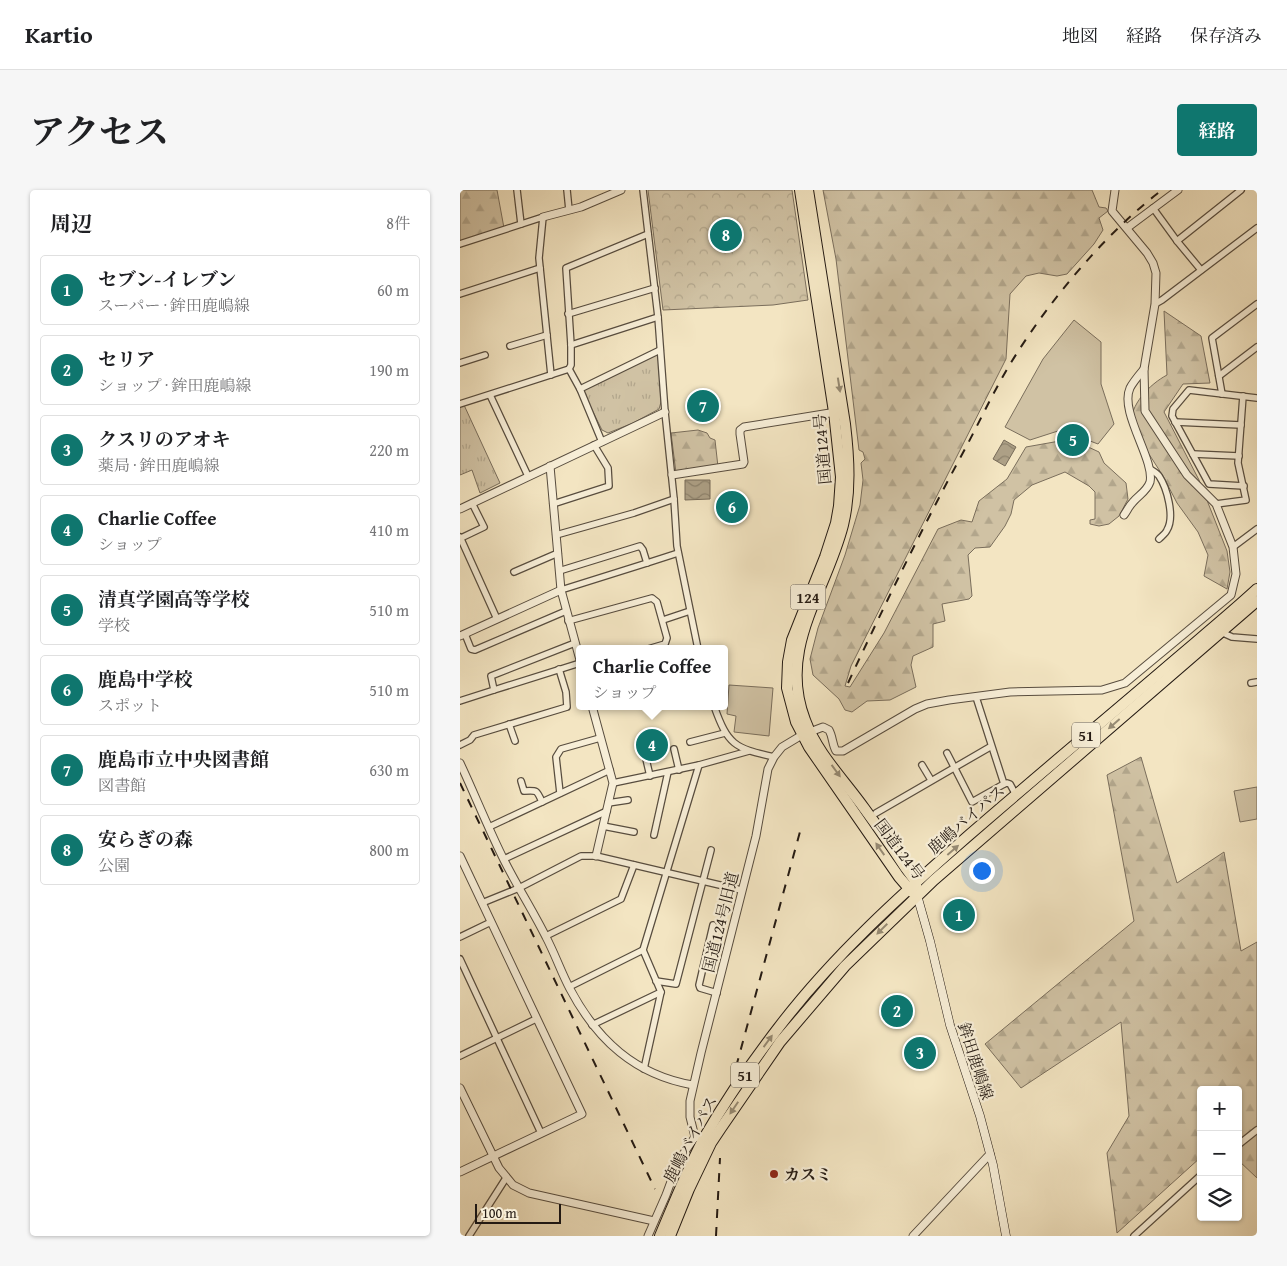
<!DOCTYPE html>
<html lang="ja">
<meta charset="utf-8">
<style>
:root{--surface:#fff;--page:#f6f6f6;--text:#202124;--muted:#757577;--line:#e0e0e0;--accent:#0f766e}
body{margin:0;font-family:"Gentium Book Plus","Noto Serif JP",serif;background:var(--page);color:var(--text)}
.controls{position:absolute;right:15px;bottom:15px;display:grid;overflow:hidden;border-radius:5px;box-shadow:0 1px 4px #0004}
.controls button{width:45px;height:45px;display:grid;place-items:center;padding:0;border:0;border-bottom:1px solid var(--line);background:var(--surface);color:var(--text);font:25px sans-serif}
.scale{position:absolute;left:15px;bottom:12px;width:86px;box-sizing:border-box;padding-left:5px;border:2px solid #241a13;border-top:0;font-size:14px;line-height:18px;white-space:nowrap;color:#241a13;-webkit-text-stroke:4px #f7eed7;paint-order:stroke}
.you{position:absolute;left:521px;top:680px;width:18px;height:18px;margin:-12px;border:4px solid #fff;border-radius:50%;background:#1a73e8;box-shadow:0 0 0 8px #1a73e833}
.badge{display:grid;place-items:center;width:32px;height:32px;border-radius:50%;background:var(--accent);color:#fff;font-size:16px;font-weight:700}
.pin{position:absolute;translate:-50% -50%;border:2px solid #fff;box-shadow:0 1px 5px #0006}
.popup{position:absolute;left:116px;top:455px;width:152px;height:65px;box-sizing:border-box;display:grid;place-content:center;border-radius:5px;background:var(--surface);filter:drop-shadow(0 1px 4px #0005);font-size:16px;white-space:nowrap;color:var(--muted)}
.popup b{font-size:19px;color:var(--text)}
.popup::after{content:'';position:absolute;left:50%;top:100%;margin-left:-10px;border:10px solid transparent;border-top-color:var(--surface)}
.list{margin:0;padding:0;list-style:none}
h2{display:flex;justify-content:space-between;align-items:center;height:65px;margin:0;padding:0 20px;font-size:21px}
h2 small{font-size:16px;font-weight:400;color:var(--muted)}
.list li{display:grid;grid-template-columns:32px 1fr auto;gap:15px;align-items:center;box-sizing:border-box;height:70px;margin:0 10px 10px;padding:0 10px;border:1px solid var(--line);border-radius:5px}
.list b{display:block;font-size:19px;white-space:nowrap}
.list p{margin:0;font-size:16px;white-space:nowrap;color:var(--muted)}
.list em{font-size:16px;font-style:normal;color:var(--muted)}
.icon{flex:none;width:28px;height:28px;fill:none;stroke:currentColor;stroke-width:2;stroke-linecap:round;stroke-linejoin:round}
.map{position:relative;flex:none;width:797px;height:1046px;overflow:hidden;border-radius:5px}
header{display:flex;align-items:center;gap:30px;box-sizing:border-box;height:70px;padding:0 25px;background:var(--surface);border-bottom:1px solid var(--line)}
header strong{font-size:24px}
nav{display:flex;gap:28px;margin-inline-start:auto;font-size:18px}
.intro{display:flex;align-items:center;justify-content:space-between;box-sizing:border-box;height:120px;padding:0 30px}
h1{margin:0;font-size:35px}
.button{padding:12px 22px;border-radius:5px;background:var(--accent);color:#fff;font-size:18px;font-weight:700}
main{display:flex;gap:30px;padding:0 30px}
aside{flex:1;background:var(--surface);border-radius:5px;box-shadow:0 1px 4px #0004}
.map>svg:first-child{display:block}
</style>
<header>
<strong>Kartio</strong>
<nav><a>地図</a><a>経路</a><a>保存済み</a></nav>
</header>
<div class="intro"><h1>アクセス</h1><a class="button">経路</a></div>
<main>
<aside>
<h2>周辺<small>8件</small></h2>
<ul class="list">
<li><span class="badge">1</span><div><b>セブン-イレブン</b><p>スーパー · 鉾田鹿嶋線</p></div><em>60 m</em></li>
<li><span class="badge">2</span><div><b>セリア</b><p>ショップ · 鉾田鹿嶋線</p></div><em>190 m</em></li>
<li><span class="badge">3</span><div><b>クスリのアオキ</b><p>薬局 · 鉾田鹿嶋線</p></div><em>220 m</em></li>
<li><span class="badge">4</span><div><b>Charlie Coffee</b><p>ショップ</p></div><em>410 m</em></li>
<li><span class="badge">5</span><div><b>清真学園高等学校</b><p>学校</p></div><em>510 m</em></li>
<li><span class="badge">6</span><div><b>鹿島中学校</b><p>スポット</p></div><em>510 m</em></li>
<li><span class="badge">7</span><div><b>鹿島市立中央図書館</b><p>図書館</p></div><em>630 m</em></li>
<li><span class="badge">8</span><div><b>安らぎの森</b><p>公園</p></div><em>800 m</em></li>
</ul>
</aside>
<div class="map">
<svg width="797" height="1046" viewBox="0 0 797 1046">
<defs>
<pattern id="grass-tufts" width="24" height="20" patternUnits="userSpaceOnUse" patternTransform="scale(1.25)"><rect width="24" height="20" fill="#d0c2a4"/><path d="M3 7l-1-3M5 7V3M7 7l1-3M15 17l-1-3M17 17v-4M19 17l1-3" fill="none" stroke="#b2a68c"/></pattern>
<pattern id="forest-firs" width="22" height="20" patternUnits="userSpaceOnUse" patternTransform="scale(1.25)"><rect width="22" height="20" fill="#d0c2a4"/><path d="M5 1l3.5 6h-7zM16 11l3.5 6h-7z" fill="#b2a68c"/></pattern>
<pattern id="park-crowns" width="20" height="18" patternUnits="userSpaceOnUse" patternTransform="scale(1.25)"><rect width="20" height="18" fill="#d0c2a4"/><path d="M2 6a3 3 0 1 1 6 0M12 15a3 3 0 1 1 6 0" fill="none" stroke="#b2a68c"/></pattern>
<pattern id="water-waves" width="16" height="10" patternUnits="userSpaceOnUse" patternTransform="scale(1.25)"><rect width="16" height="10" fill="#ada086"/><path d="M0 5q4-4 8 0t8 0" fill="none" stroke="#8d826c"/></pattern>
</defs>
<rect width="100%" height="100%" fill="#f3e5c2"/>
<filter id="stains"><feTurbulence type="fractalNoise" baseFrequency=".004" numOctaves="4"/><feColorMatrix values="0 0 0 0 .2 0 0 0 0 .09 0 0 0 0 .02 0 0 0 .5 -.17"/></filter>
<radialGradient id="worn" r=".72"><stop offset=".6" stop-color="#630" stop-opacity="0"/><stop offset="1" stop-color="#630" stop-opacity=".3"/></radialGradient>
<g fill="url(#grass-tufts)" stroke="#7a6e5c">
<polygon points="198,163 201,212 199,219 173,233 148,243 142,240 122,200"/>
<polygon points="4,215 40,293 20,303 12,280 0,285 0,217"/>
</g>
<g fill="url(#forest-firs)" stroke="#7a6e5c">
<polygon points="0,0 37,0 44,38 0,52"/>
<polygon points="363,0 632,0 639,17 646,18 648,21 639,28 643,40 634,54 607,84 597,86 579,83 566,86 550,104 546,169 391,476 385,496 390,497 424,443 478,339 501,330 512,332 519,311 547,289 566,257 611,249 639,262 644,273 666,293 668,309 659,326 649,334 639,336 630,334 630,330 635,329 635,302 629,296 605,282 572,295 554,310 551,324 545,336 530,357 515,358 508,365 512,406 509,409 482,414 485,431 473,434 473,457 453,466 451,475 456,497 430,510 407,511 392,522 385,520 379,509 353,485 350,469 358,438 385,365 400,315 403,290 401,273 405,269 403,262 399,260 376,69"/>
<path d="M704,121L741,146L750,193L723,194L704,222L739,290L767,361L770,382L767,399L744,386L748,365L738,342L717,313L703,286L671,236C669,215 690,194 707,185Z"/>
<polygon points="238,240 247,243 250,248 255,250 258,277 216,283 211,243"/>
<polygon points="681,567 717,693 764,662 781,761 797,752 797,988 778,970 778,900 741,900 741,967 657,1043 647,963 669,926 661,832 561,898 525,854 674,731 647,585"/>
</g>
<polygon fill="url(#park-crowns)" stroke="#7a6e5c" points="188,0 332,0 348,110 313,115 203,120"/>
<g fill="#d0c2a4" stroke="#7a6e5c">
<polygon points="614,130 641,152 641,194 654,234 638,254 601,240 570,250 545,237 583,169"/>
<polygon points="269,495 313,498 309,546 274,542 276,526 267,524"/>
<polygon points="797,597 797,629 780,632 774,601"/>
</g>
<g fill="url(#water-waves)" stroke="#766a58">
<polygon points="544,250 556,257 545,276 533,269"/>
<polygon points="225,290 250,290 250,309 225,310"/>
</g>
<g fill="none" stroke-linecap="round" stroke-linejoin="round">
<g stroke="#584d3f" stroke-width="8">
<g id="minor">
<polyline points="57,0 61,34"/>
<polyline points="107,0 109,20"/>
<polyline points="183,0 198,127 205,222 214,309 217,356 238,459"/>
<polyline points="693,18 717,51 741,80"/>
<polyline points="717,51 781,0"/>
<polyline points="0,54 83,27 79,68 91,185"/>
<polyline points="0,104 80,78"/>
<polyline points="695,114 702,110 797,38"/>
<polyline points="108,124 195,98"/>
<polyline points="111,155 198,127"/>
<polyline points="50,156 87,145"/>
<polyline points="0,173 25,165"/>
<polyline points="109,179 120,199 142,252"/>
<polyline points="759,186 797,157"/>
<polyline points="120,199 200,160"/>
<polyline points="762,204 752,148 797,114"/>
<polyline points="30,205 68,286"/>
<polyline points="0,214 109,179 111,175 111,155 106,78 188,44"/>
<polyline points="715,232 781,235"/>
<polyline points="733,264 779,266"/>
<path d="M690,279C693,281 697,283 699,286C707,298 715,327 707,340C706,343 702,346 699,349"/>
<polyline points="784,296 749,294 712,226 713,219 729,200 797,208"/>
<polyline points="93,314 149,296 148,278 134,255"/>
<polyline points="756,314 786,310 778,273 783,206"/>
<polyline points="96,345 174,323 214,309"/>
<polyline points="0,347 37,429"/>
<polyline points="1,348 24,337 12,313"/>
<polyline points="773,357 797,339"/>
<polyline points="99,381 180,356 183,360 187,373 218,363"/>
<polyline points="54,382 98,363"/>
<polyline points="101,400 187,373"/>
<polyline points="203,430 230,421"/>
<polyline points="108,431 192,408 197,412 207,448 205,454 188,459"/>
<polyline points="761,442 772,447 797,449"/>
<polyline points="5,444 11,459 15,460 106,421"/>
<polyline points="791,493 797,492"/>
<polyline points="34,500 120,473"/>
<polyline points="0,511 34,500 31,486 115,453"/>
<path d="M254,516C268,555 274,558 314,567"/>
<polyline points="49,534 55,551"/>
<polyline points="230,552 265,543"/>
<polyline points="0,555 10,550 14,545 107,517 106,502 99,479"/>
<polyline points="214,559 219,580"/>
<polyline points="487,563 512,612 544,594 516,507"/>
<polyline points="186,569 190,586"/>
<polyline points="462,575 471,590"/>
<path d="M61,591L64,601C77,600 77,600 82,612"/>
<polyline points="153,593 239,575 289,561"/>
<polyline points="544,594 547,593 550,594 556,605"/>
<polyline points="100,603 96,567 101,559 140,548"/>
<polyline points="148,613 168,610"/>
<polyline points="416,623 530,557"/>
<polyline points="143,636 174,642"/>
<polyline points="29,637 150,580"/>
<polyline points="194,645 208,582"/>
<polyline points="44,669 147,621"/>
<polyline points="22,713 59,698 121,666 136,666 281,700"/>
<polyline points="253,735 239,795 240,798 257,803"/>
<polyline points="86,746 161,709 174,675"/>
<polyline points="0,747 31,732"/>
<polyline points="0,769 81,943"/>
<polyline points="196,791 216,794 251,660"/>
<polyline points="109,797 183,760"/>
<polyline points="132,835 201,802"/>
<polyline points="0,866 76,829"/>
<polyline points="184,879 201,802 183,760 239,575"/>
<polyline points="778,955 797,940"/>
<polyline points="9,1046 46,988"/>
<polyline points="674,1046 741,985"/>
</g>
</g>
<g stroke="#584d3f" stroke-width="9">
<g id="tertiary">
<polyline points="83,27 121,17 161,0"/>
<polyline points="667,38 718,0"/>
<polyline points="90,276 101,400 120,470"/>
<polyline points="212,285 283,274 284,272 280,244 280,240 284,237 376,222"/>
<polyline points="0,319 205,222"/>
<path d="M664,325C667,321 669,316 673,312C679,305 687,301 690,292C695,270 659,222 670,198C673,192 679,185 684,179"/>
<polyline points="0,446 101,400"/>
<polyline points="132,516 153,593 136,666"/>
<path d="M0,573C15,605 28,638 44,670C57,696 73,721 86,747C95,764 101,782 110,799C137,850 175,885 233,895"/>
<polyline points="0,666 122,924 0,982"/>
<polyline points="0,898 39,978 53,995 69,1003 194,1031"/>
<path d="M235,947L230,927V911L241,863L296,646L308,579L314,567L322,557L342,545L363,537L369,540C373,547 372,554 376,561H383L455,519L467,514L489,510L550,502L642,500L665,493L771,405L776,384L773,357L756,314L727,285L685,221L684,179L695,114L696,83L693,73L687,63L652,21L655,0"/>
<polyline points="188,1046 206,1005 219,970 235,947 239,948"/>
<polyline points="453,1046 530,964"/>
</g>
</g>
<g stroke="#241a13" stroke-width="9">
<polyline id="secondary" points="457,705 470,751 490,835 520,926 533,975 546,1046"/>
</g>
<g stroke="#241a13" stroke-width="12">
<g id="trunk">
<polyline points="340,0 374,222 381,287 379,316 376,333 365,367 332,450 328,472 327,498 336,532 349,557 439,687 452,702"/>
<path d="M348,0L385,234C389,268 391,302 383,335C366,402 317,458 345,530C357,563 384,590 404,618C418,637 432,657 445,677L456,692V696"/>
<path d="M200,1046C214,1013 227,980 244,948C266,910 292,872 319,837C373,766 441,705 508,646C576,587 646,529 716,469C743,446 771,423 797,399"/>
<polyline points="210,1046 229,999 251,953 261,938 320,852 385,776 474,690 797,411"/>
</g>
</g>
<use href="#minor" stroke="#f7eed7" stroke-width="5.5"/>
<use href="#tertiary" stroke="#f7eed7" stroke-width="7"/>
<use href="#secondary" stroke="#f7eed7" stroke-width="8"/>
<use href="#trunk" stroke="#f3e5c2" stroke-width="10"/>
<g stroke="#241a13" stroke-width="2" stroke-dasharray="9 9" stroke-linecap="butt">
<path d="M388,493C425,414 463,336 505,259C522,227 537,194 557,163C594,105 647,42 702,0"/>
<polyline points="0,593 195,999"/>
<polyline points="276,877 341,638"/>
<polyline points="256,1046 260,968"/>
</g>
</g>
<defs><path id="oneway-solid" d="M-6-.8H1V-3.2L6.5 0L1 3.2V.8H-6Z" transform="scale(1.25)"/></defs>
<g fill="#968a73">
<use href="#oneway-solid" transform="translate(379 195) rotate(81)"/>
<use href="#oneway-solid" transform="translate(654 534) rotate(139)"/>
<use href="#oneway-solid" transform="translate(376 581) rotate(54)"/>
<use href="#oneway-solid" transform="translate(420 659) rotate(-125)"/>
<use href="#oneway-solid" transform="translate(493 660) rotate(-41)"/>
<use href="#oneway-solid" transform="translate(422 739) rotate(135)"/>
<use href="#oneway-solid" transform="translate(308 851) rotate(-54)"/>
<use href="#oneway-solid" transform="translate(274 918) rotate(124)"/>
</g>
<circle fill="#8f2418" stroke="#f7eed7" stroke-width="2" cx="314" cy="984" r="5"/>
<g text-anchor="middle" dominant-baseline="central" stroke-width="4.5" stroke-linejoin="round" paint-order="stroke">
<g fill="#f7eed7" stroke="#635a4e" stroke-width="1">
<rect x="330.5" y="394.5" width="35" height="25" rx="4"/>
<rect x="612" y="532.5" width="28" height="25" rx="4"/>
<rect x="271" y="872.5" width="28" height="25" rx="4"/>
</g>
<g font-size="15" font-weight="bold" fill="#241a13">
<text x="348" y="407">124</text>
<text x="626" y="545">51</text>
<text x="285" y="885">51</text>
</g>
<g font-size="16" fill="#241a13" stroke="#f7eed7">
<text transform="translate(362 259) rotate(-95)">国道124号</text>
<text transform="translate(506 629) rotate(-41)">鹿嶋バイパス</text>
<text transform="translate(440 659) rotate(53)">国道124号</text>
<text transform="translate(260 732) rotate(-76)">国道124号旧道</text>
<text transform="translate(516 871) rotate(72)">鉾田鹿嶋線</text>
<text transform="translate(230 949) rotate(-62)">鹿嶋バイパス</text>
</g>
<g font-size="16" font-weight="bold" fill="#241a13" stroke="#f7eed7" text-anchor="start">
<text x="324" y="984">カスミ</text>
</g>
</g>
<rect width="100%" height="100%" filter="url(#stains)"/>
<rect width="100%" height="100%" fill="url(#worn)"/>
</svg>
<div class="controls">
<button>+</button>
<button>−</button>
<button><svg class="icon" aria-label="layers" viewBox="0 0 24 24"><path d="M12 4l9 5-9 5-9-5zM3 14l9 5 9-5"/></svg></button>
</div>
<div class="scale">100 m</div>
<div class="you"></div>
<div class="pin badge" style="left:499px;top:725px">1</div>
<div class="pin badge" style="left:437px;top:821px">2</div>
<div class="pin badge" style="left:460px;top:863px">3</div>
<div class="pin badge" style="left:192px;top:555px">4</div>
<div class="popup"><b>Charlie Coffee</b>ショップ</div>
<div class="pin badge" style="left:613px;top:250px">5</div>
<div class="pin badge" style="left:272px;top:317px">6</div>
<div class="pin badge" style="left:243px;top:216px">7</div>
<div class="pin badge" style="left:266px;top:45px">8</div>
</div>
</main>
